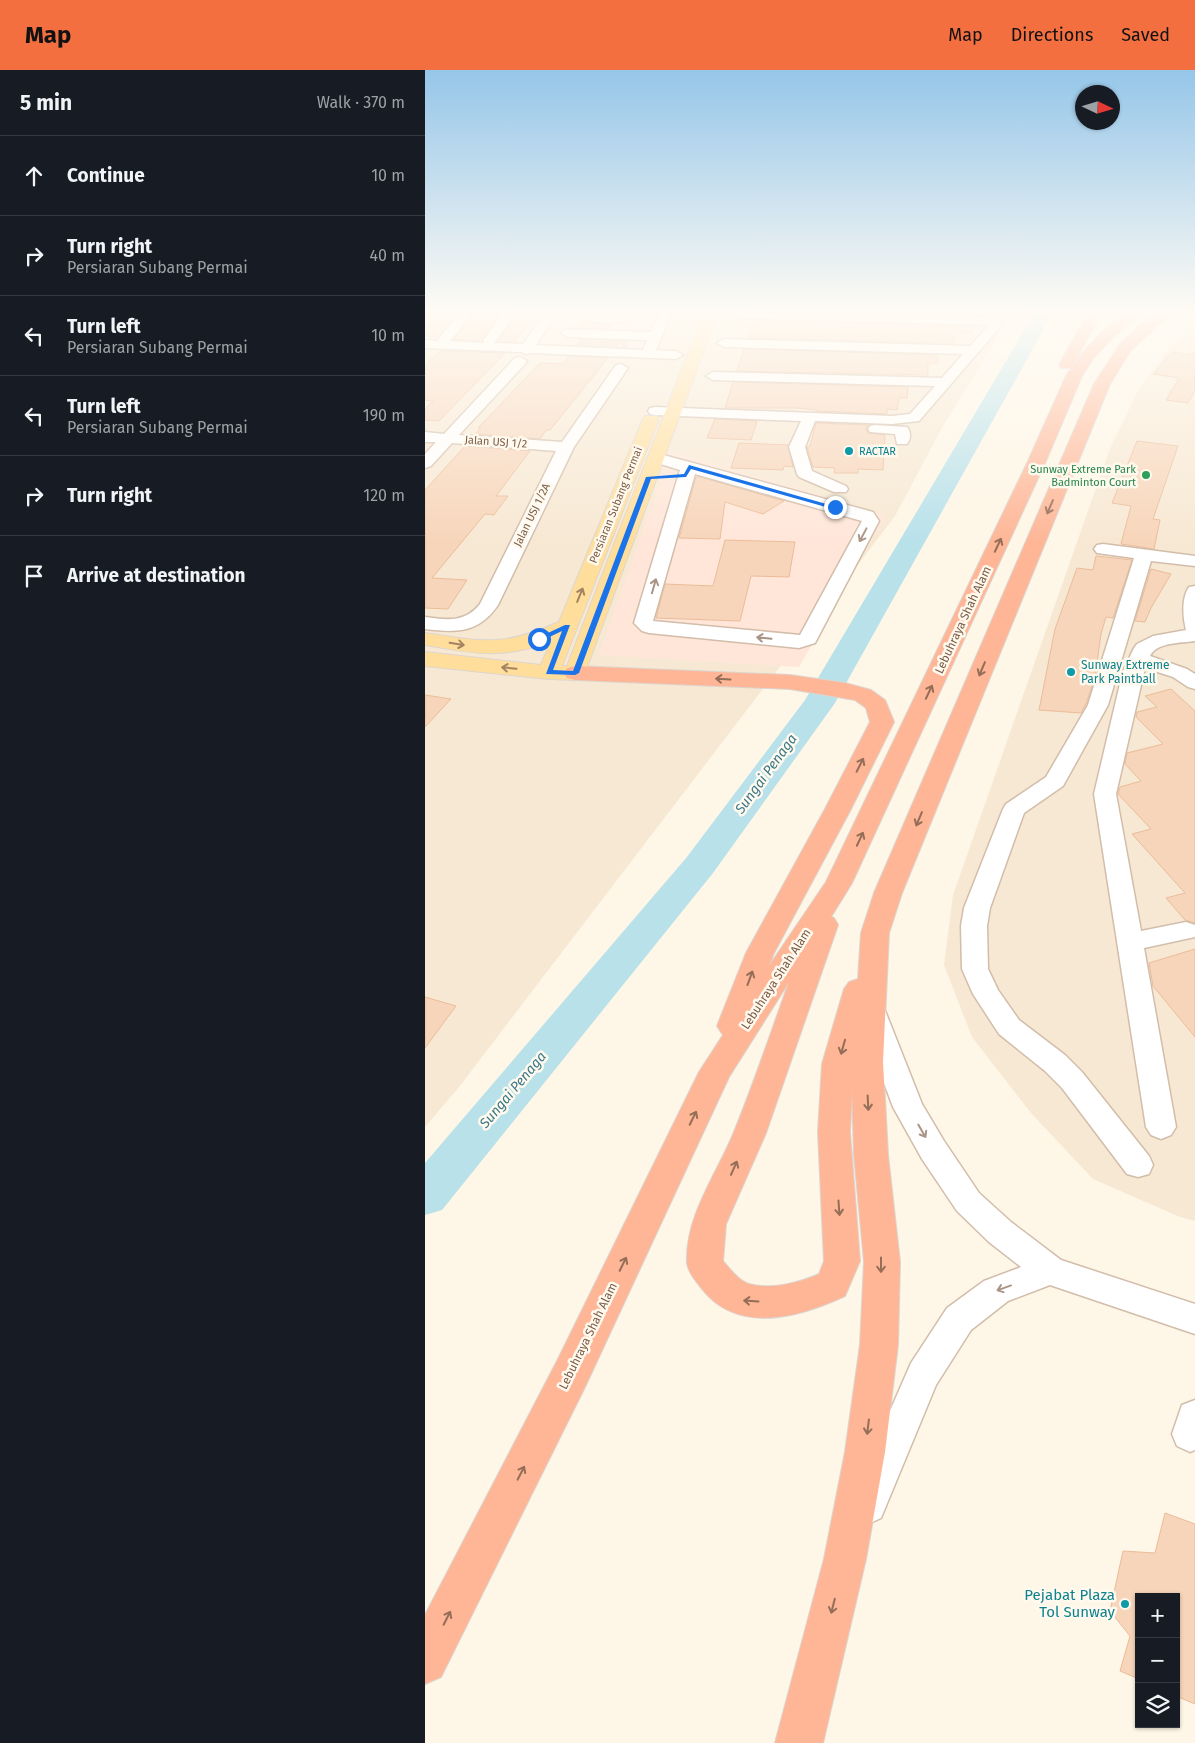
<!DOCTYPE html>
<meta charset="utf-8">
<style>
:root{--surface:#171b24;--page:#242831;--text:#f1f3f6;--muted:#9ea1a6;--line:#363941;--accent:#f36f40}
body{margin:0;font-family:"Fira Sans",sans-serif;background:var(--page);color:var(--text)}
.controls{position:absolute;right:15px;bottom:15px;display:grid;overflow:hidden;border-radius:0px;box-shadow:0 1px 4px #0004}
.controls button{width:45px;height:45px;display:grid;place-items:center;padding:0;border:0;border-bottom:1px solid var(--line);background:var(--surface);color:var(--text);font:25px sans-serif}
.compass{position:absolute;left:650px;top:15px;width:45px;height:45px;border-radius:50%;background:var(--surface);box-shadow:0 1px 4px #0004;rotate:94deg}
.stop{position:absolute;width:15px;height:15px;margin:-11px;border:4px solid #1a73e8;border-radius:50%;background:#fff}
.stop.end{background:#1a73e8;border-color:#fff;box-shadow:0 1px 5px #0008}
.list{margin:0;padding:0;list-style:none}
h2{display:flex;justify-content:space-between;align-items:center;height:65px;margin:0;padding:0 20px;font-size:21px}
h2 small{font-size:16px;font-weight:400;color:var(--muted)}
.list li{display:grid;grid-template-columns:32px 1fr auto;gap:15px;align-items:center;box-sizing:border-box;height:80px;padding:0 20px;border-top:1px solid var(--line)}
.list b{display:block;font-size:19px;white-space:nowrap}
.list p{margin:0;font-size:16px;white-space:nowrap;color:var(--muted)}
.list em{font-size:16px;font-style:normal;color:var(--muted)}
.icon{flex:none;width:28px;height:28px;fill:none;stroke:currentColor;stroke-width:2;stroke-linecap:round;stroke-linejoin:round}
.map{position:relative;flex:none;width:770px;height:1673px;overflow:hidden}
header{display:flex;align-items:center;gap:30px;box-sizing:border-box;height:70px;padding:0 25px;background:var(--accent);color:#111}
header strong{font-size:24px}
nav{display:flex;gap:28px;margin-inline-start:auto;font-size:18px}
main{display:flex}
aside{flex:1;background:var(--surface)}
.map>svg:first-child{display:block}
</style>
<header>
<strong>Map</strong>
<nav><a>Map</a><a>Directions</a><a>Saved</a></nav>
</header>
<main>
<aside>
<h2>5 min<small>Walk · 370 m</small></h2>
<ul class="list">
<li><svg class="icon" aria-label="ahead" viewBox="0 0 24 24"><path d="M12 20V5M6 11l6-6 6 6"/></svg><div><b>Continue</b></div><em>10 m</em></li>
<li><svg class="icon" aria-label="right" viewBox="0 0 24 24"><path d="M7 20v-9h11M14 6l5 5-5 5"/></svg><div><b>Turn right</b><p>Persiaran Subang Permai</p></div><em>40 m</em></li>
<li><svg class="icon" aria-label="left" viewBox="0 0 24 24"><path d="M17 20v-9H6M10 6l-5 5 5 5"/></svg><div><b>Turn left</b><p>Persiaran Subang Permai</p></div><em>10 m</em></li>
<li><svg class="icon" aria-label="left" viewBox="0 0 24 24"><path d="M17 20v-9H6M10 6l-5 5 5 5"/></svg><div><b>Turn left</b><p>Persiaran Subang Permai</p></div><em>190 m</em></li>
<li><svg class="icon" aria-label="right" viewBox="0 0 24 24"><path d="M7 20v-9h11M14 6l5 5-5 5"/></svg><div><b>Turn right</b></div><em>120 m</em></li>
<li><svg class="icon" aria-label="arrive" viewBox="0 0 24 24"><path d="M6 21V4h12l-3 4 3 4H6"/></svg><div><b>Arrive at destination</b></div></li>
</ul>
</aside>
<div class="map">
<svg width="770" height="1673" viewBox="0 0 770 1673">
<rect width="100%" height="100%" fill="#fef6e6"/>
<g fill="#f7e8d3">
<polygon points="0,239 596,239 579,257 517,358 470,446 34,1017 0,1057"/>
<polygon points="770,252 770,1151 755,1147 668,1109 606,1043 547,967 519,895 528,825 684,381 713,320 742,280"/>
</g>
<g fill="#ffe6d9">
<polygon points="137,239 252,239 228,290 109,283"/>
<polygon points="246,381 461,445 374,597 174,585"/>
</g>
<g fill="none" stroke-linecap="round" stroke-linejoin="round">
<polygon fill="#b8e1ea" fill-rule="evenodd" points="612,239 630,239 410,633 288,803 17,1140 0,1145 0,1093 262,787 380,630"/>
</g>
<g fill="#f7d5ba" stroke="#ebbc99">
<polygon points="11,239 35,239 13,267 0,266 0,249 6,247"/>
<polygon points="53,239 79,239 56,271 29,269"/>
<polygon points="96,239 114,239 90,272 73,271"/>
<polygon points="349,239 546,239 546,245"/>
<polygon points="328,250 547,256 547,263 529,263 529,273 513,273 323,268"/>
<polygon points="159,251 174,254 187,255 185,259 155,258"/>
<polygon points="155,269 196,271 192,277 152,275"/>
<polygon points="319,279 513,285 513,293 503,293 503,305 312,301"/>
<polygon points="15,281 80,283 14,351 0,350 0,339 8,331 0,330 0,295"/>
<polygon points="770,281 770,321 763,333 741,330 754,308 728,304 747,282 767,285"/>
<polygon points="144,286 183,288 125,360 121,360 115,369 50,364 56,358 53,358 115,293 139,294"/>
<polygon points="308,312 483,317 482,328 474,328 472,340 462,339 462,344 391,341 391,340 373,338 300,338"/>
<polygon points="290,349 332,351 326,370 282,368"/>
<polygon points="391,353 443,355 441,358 443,363 460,365 458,400 433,399 433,403 409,403 410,398 388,397 382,377 385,376"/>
<polygon points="712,371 753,376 728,449 735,450 729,479 696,474 706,436 687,433"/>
<polygon points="314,373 363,375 368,397 359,396 358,400 306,398"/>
<polygon points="40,376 105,381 71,426 83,426 69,445 60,444 7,508 42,510 23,539 0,538 0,420"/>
<polygon points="271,407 275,407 359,431 338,444 300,432 295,469 254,468"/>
<polygon points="300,470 370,472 364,507 326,506 315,551 231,548 240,514 288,516"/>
<polygon points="671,486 707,490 688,548 681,547 676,564 670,607 661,634 656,643 614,640 630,559 652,498 668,500"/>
<polygon points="726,499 746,504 726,538 720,552 710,551"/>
<polygon points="746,619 770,641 770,853 760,850 741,828 760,823 707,764 726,759 693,724 695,717 716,711 700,694 702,683 738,674 711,647 712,642 732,637 720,626"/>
<polygon points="0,625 26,629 0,657"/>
<polygon points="770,879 770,967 728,916 724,893"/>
<polygon points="0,927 31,936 0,978"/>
<polygon points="740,1443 770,1454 770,1634 751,1626 751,1527 714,1527 714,1609 695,1601 705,1566 685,1541 698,1481 730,1483"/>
</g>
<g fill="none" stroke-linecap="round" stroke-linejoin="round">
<polyline stroke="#ddd0be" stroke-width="14" stroke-dasharray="14 7" stroke-linecap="butt" points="154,272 203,273"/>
<g stroke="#d2bdaa" stroke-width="3">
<g id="minor">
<polygon points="0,239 9,239 4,246 0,247"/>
<polygon points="38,239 51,239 25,271 59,273 58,271 81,239 94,239 69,273 98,274 123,239 135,239 111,275 218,280 222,270 142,267 136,263 142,259 226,262 236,239 248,239 231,280 251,281 258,285 251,289 106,283 101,284 96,282 0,278 0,270 12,271"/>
<path d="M154,239H166L167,243L198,244L207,239H220C206,257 177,254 158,249Z"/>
<path d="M264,239H293V240C287,246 270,245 264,239Z"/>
<polygon points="562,239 574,239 576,256 494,351 467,354 390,351 380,377 387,401 421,416 423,419 421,422 409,422 374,407 372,404 364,377 376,351 230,345 225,344 223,341 225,338 230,337 467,346 485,344 510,316 288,310 281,306 288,302 517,308 538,284 299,277 292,273 299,269 545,276 564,255 309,248 303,244 309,240 563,247"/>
<path d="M95,287L102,291L100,294L34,365L137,372L191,295L196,294L203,298L149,377L73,535C54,563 32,563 0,559V547C22,550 40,553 55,534L131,381L27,373L6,396L0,398V384L11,372H0V362L19,364L90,288Z"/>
<path d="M450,355L482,357C486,362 486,369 482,374H472L470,364L445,362L443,359L445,356Z"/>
<path d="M231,383L448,442L454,451L390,573L374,578L224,563L217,561L209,553L255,400L226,391L223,388L226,385ZM270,404L437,451L375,565L228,551Z"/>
<polygon points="678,474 770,486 770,496 726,491 683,635 638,716 599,743 565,838 562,856 563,899 573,920 594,950 640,985 657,1002 724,1086 728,1095 724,1104 713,1107 702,1104 637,1018 620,1001 574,964 548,924 537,899 536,856 539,838 578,739 581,734 621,707 663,635 709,488 672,483 669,479 672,475"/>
<path d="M770,516V571C756,573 732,572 725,586L762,599L770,604V619L763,617L748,607L720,598L691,724L716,861L761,852L770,855V867L719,878L751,1057L746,1065L736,1069L726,1065L721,1057L669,724L698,601L709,578L712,574L728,566L761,560C758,549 756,528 764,517Z"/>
<polygon points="447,933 457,936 461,943 497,1034 519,1071 554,1123 586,1152 636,1190 770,1234 770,1264 625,1215 583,1231 546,1260 511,1315 456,1448 443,1454 430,1448 424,1435 486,1293 522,1238 559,1211 596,1197 564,1172 532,1141 497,1089 468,1037 433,943 437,936"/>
<polygon points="770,1330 770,1380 765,1382 752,1376 747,1364 757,1335"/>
</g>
</g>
<g stroke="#ddd5cf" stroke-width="2">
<path id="major" d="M280,239H294L158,608L150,610L124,609L0,596V582L116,595L126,571C78,590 49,583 0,575V563C59,572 77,577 134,552L218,349L220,346H232L234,349L137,596H142Z"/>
</g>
<g stroke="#ddd5cf" stroke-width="2">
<g id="highway">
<polygon points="665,239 679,239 646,298 636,298 634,295"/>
<path d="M707,239H723L688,267L668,289L657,306L621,391L427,813L406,847L409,848L413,855L341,1063L301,1154L298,1191C305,1199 314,1211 324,1214C346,1220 374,1213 394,1204L399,1191L393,1062L397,994L419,919L424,912L433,909L436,863L449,823L669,314L695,274L724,247L736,239H752L706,280L685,314L477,823L464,863L458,992L463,1085L475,1192L473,1275L460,1382L441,1489L398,1673H350L399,1489L420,1382L435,1275L439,1192L429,1085L427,1021L425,1062L435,1191L420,1226C375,1247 313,1265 277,1219C272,1212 263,1203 262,1193C260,1146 292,1104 309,1062C329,1013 346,962 364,912L304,1007L160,1317L16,1607L0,1614V1545L132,1291L274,1002L298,965L292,956L321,883L400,739L445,652L441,638L430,630L365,619L150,610L142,608L139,603L142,598L150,596L365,605L420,613L446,620L460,630L469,652L426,739L349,883L344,896L401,812L603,391L641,306L657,283L678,261Z"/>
</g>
</g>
<use href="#minor" fill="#fff" fill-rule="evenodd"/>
<use href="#major" fill="#ffde9c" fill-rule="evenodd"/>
<use href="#highway" fill="#feb697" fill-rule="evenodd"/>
</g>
<defs><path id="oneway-shaft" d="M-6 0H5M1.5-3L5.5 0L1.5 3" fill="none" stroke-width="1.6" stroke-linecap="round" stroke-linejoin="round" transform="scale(1.25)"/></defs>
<g stroke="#956e57">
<use href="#oneway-shaft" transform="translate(625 437) rotate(113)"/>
<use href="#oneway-shaft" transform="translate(573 475) rotate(-65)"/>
<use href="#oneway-shaft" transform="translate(557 599) rotate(113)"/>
<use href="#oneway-shaft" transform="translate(298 609) rotate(-177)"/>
<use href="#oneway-shaft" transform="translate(504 622) rotate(-65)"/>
<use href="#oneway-shaft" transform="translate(435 695) rotate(-63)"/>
<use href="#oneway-shaft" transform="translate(494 749) rotate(113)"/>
<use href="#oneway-shaft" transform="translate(435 769) rotate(-65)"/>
<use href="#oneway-shaft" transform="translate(325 908) rotate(-70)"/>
<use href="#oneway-shaft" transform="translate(418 977) rotate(106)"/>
<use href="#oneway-shaft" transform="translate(443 1033) rotate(87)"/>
<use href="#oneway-shaft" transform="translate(268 1048) rotate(-64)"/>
<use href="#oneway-shaft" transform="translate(309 1098) rotate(-66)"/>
<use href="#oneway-shaft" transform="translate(414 1138) rotate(86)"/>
<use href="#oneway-shaft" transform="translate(198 1194) rotate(-64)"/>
<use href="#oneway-shaft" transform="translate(456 1195) rotate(90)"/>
<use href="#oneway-shaft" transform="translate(326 1231) rotate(-176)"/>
<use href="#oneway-shaft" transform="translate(443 1357) rotate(97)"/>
<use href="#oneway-shaft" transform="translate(96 1403) rotate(-63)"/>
<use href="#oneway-shaft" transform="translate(408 1536) rotate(104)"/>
<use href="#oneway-shaft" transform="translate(22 1548) rotate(-63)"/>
</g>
<g stroke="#a99587">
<use href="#oneway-shaft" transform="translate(438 465) rotate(118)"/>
<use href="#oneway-shaft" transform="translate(229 516) rotate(-74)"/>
<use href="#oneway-shaft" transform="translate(339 568) rotate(-174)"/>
<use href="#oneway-shaft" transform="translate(497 1061) rotate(60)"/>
<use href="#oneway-shaft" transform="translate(579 1218) rotate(160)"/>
</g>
<g stroke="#a38360">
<use href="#oneway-shaft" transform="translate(155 525) rotate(-68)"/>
<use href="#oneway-shaft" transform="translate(32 574) rotate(9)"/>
<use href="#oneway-shaft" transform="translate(84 598) rotate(-174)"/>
</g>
<linearGradient id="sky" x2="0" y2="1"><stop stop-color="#95c6e9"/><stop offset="0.51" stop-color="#fffbf4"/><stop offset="1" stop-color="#fffbf4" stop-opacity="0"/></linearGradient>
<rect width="770" height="473" fill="url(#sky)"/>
<polygon fill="#1a73e8" points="264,395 412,437 408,439 266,399 261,407 226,409 154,603 150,605 121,604 137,561 116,571 110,569 140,555 145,555 128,600 148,601 221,407 259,404"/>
<g fill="#0f9aa8" stroke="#fff9ee" stroke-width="2">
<circle cx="424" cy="381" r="5"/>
<circle cx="646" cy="602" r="5"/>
<circle cx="700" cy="1534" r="5"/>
</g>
<circle fill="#2e9e5b" stroke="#fff9ee" stroke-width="2" cx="721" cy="405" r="5"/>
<g text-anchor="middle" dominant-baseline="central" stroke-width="5" stroke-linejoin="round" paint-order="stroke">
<g font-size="11" fill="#7b5c47" stroke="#fff9ee">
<text transform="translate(71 372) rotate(4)">Jalan USJ 1/2</text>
<text transform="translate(191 435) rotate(-68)">Persiaran Subang Permai</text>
<text transform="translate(107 445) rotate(-64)">Jalan USJ 1/2A</text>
</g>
<g font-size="11" fill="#0d838f" stroke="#fff9ee" text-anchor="start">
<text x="434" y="381">RACTAR</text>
</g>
<g font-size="11" fill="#27864d" stroke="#fff9ee" text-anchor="end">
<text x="711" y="399">Sunway Extreme Park<tspan x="711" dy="13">Badminton Court</tspan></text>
</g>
<g font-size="12" fill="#7b5c47" stroke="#fff9ee">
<text transform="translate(538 550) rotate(-65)">Lebuhraya Shah Alam</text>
<text transform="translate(351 909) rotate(-57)">Lebuhraya Shah Alam</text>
<text transform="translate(163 1266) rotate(-64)">Lebuhraya Shah Alam</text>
</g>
<g font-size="12" fill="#0d838f" stroke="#fff9ee" text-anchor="start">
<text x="656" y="595">Sunway Extreme<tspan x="656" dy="14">Park Paintball</tspan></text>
</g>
<g font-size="14" font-style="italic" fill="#3b7989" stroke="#fff9ee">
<text transform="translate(341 704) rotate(-54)">Sungai Penaga</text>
<text transform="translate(88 1020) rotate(-50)">Sungai Penaga</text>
</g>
<g font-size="15" fill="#0d838f" stroke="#fff9ee" text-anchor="end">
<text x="690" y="1525">Pejabat Plaza<tspan x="690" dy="17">Tol Sunway</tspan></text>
</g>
</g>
</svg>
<div class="controls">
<button>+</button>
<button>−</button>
<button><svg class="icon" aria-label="layers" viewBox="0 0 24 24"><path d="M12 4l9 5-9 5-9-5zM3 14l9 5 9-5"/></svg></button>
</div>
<svg class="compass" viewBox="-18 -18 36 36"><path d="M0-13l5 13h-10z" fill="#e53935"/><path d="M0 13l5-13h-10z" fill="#9ea1a6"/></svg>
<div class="stop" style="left:114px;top:569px"></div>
<div class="stop end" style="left:410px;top:437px"></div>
</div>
</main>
